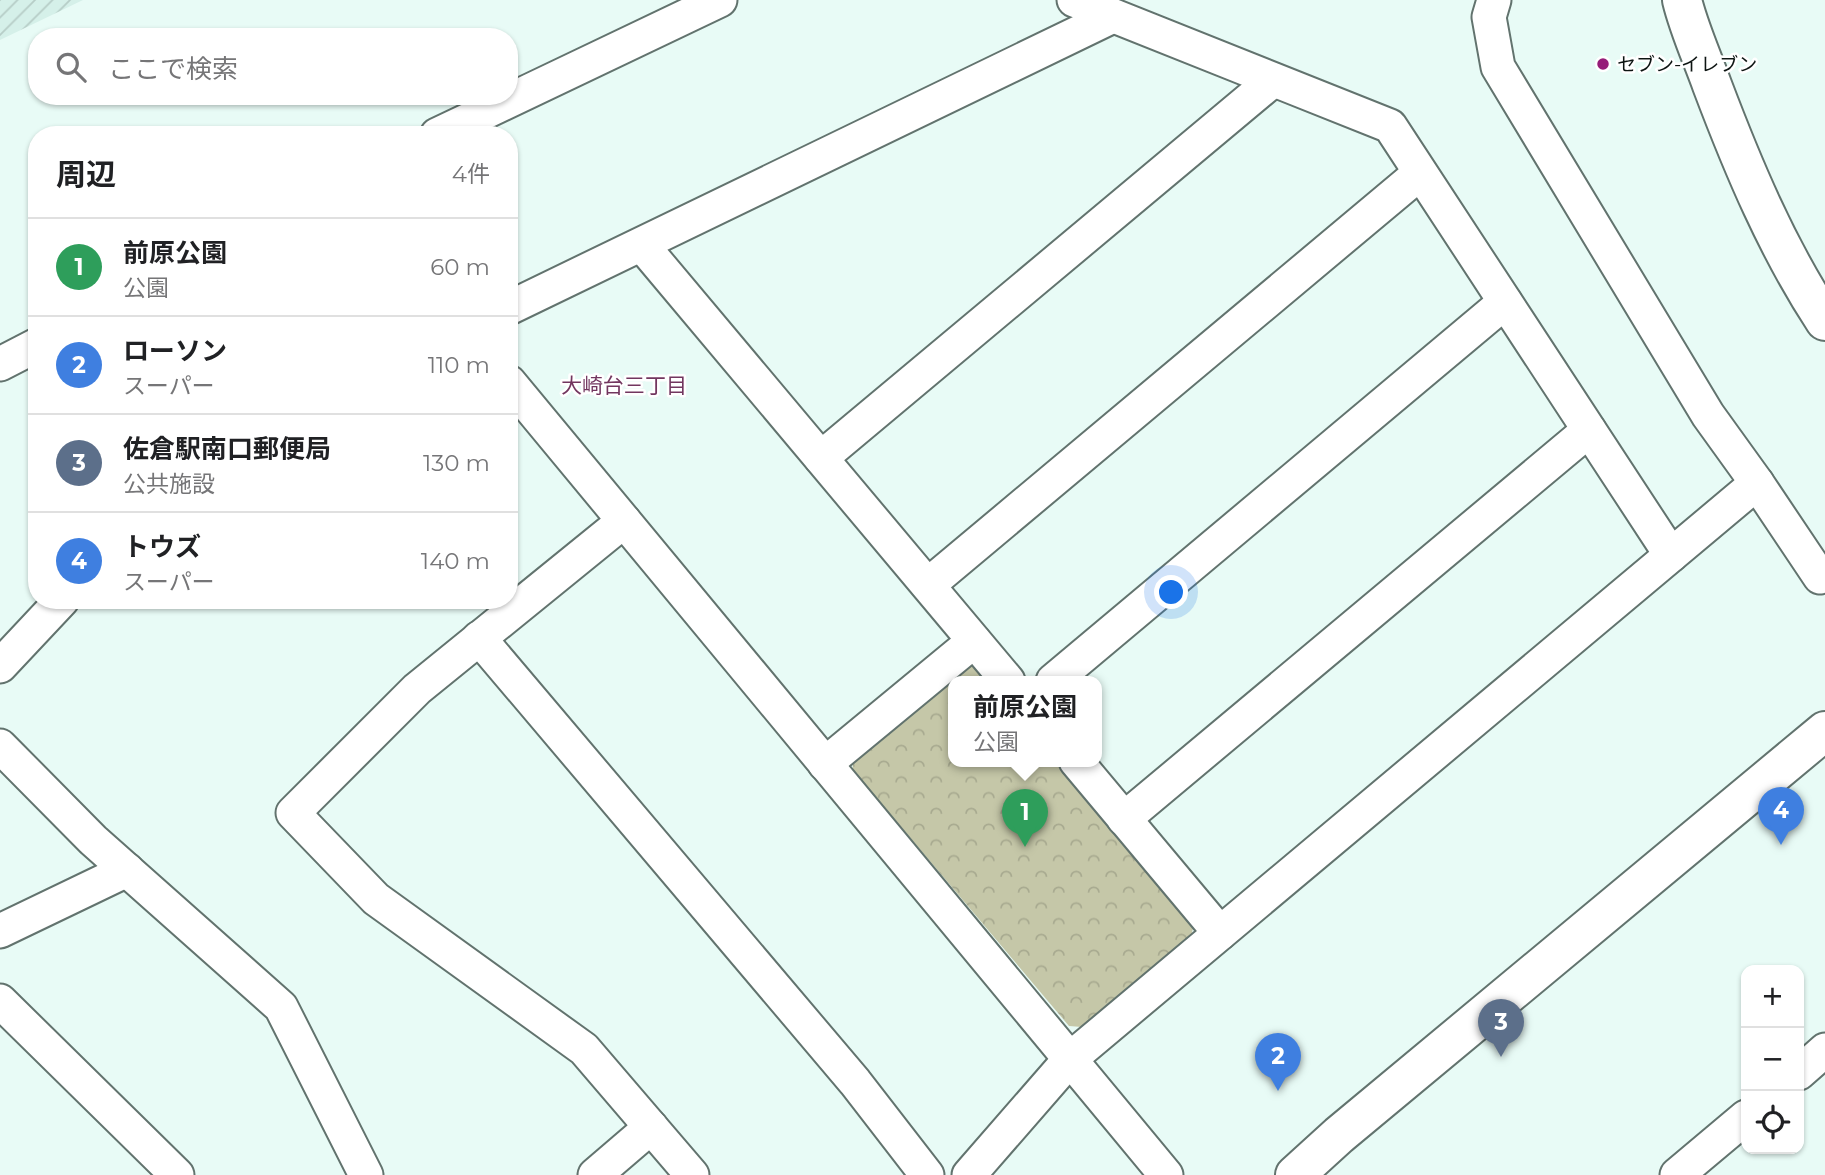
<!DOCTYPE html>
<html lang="ja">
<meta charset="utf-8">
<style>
:root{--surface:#fff;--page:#f2f2f2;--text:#202124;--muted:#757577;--line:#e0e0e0;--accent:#0f766e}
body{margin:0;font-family:Montserrat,"Noto Sans JP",sans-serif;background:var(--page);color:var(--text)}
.controls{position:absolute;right:21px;bottom:21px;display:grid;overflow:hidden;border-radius:14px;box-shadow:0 2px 5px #0004}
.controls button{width:63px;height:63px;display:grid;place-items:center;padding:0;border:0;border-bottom:2px solid var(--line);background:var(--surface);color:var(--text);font:35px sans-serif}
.you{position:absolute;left:1172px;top:593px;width:24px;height:24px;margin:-18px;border:5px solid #fff;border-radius:50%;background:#1a73e8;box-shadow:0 0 0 10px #1a73e833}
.badge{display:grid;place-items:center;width:46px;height:46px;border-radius:50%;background:var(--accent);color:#fff;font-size:23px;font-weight:700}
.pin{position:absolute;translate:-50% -58px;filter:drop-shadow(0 2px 4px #0008)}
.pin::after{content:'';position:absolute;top:37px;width:24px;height:21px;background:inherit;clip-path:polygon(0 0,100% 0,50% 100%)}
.popup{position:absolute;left:948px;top:676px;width:154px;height:91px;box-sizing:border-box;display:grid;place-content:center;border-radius:14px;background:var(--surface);filter:drop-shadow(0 2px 5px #0005);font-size:23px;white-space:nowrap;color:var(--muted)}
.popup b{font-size:26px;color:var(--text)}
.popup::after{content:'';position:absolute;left:50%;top:100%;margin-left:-14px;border:14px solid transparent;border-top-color:var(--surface)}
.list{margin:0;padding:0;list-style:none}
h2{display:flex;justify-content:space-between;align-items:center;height:91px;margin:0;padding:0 28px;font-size:30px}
h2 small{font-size:23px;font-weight:400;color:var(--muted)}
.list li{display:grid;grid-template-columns:46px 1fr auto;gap:21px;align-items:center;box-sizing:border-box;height:98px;padding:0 28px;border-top:2px solid var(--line)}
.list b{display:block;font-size:26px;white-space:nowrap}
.list p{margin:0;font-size:23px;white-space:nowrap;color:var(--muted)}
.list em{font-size:23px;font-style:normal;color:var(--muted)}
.icon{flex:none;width:38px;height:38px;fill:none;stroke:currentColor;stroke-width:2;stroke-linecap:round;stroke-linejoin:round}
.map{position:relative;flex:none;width:1825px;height:1175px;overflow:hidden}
.search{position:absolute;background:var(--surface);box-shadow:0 2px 5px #0004;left:28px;top:28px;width:490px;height:77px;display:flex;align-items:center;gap:18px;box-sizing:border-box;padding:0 24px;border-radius:28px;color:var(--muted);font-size:26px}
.panel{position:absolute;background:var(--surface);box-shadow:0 2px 5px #0004;left:28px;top:126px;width:490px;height:483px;border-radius:28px}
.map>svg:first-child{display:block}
</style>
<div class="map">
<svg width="1825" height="1175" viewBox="0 0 1825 1175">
<defs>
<pattern id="industrial-furrows" width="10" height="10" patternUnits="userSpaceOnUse" patternTransform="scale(1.75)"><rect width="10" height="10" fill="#d5f0e9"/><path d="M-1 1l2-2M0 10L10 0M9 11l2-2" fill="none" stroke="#b6cdc7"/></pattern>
<pattern id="park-crowns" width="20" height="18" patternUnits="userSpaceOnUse" patternTransform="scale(1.75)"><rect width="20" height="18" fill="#c5c7a8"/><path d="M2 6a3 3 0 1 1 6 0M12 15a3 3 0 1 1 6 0" fill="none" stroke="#a8aa90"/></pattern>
</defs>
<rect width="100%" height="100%" fill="#e8fbf6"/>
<polygon fill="url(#industrial-furrows)" points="0,0 83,0 0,40"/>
<polygon fill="url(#park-crowns)" points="960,662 989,671 998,681 953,681 953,761 1063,761 1194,924 1191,937 1082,1027 1069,1026 853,770 852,756"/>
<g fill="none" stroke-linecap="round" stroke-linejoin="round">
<g stroke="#62736e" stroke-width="37">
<g id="minor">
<polyline points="1074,0 1390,126 1671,555"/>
<polyline points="1494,0 1489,17 1498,67 1708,415 1757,483 1820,577"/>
<polyline points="437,135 720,0"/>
<polyline points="642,245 1008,681"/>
<polyline points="509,308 1113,16"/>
<polyline points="0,364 37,345"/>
<polyline points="509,382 1166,1175"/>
<polyline points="821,458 1273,80"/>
<polyline points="624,521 417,689 293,813 376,899 584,1049 692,1175"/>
<polyline points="928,585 1420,173"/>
<polyline points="479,638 855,1082 927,1175"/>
<polyline points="0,666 62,600"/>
<polyline points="1053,681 1505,302"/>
<polyline points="0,746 93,840 281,1007 366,1175"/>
<polyline points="1076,761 1220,933"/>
<polyline points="825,764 974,641"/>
<polyline points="1124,819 1589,430"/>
<polyline points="0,931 127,870"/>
<polyline points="0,1001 177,1175"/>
<polyline points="1799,1073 1825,1050"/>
<polyline points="595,1175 651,1127"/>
<polyline points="969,1175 1070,1059 1757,483"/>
<polyline points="1677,1175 1746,1117"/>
</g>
</g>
<g stroke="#62736e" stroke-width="42">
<g id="tertiary">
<path d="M1682,0C1689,29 1702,57 1712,85C1743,167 1777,248 1825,321"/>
<polyline points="1295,1175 1339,1135 1825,731"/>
</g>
</g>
<use href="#minor" stroke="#fff" stroke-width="33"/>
<use href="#tertiary" stroke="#fff" stroke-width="38"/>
</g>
<circle fill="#951c78" stroke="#fff" stroke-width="2.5" cx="1603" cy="64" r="7"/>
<g text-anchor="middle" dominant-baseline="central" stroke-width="5" stroke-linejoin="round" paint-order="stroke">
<g font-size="19" fill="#0d1412" stroke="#fff" text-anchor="start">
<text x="1617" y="64">セブン-イレブン</text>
</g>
<g font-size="21" fill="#72365f" stroke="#fff">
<text x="624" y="385">大崎台三丁目</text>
</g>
</g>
</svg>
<div class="controls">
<button>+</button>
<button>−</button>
<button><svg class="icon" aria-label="locate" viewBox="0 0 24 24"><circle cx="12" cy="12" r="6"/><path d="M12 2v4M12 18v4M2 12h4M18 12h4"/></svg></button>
</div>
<div class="you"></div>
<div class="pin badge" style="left:1025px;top:847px;background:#2e9e5b">1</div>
<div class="popup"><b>前原公園</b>公園</div>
<div class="pin badge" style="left:1278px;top:1091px;background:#3f7fe0">2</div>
<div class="pin badge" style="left:1501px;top:1057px;background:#5c6f8a">3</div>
<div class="pin badge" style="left:1781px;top:845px;background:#3f7fe0">4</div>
<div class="search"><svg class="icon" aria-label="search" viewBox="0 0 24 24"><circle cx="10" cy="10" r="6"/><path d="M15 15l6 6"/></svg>ここで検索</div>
<section class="panel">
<h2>周辺<small>4件</small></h2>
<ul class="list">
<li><span class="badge" style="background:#2e9e5b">1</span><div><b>前原公園</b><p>公園</p></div><em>60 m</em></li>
<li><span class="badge" style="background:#3f7fe0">2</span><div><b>ローソン</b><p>スーパー</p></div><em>110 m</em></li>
<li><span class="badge" style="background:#5c6f8a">3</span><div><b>佐倉駅南口郵便局</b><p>公共施設</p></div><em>130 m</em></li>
<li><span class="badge" style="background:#3f7fe0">4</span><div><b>トウズ</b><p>スーパー</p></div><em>140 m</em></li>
</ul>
</section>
</div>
